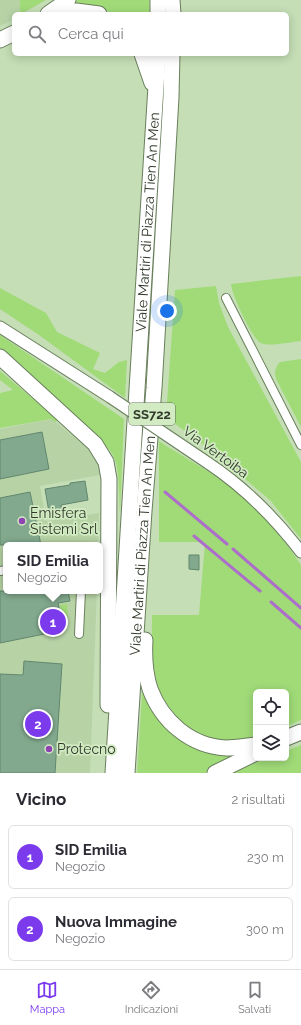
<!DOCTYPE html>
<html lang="it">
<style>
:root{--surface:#fff;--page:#f2f2f3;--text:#2b2b33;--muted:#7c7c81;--line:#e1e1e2;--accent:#7c3aed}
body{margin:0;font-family:Raleway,sans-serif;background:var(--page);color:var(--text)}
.controls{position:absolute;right:12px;bottom:12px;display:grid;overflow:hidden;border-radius:6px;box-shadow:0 2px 10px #0003}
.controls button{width:36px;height:36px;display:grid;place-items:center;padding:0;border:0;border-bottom:1px solid var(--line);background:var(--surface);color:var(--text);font:20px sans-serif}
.you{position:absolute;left:167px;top:311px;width:14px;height:14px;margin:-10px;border:3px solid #fff;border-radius:50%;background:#1a73e8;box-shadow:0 0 0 6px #1a73e833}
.badge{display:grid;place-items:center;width:26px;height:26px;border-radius:50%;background:var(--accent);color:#fff;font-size:13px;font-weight:700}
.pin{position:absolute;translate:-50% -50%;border:2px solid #fff;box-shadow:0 1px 4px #0006}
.popup{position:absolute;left:3px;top:542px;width:100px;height:52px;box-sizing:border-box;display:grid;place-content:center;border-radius:6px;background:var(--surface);filter:drop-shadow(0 1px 3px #0005);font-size:13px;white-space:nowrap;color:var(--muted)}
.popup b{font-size:15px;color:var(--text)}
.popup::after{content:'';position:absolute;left:50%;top:100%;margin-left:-8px;border:8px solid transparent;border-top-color:var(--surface)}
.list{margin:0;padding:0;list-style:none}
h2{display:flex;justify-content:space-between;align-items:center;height:52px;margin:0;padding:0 16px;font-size:17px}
h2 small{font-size:13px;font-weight:400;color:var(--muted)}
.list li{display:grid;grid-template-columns:26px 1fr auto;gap:12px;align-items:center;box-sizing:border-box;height:64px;margin:0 8px 8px;padding:0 8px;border:1px solid var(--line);border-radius:6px}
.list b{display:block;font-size:15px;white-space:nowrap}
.list p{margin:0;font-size:13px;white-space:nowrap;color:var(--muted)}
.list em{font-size:13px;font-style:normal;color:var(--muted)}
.icon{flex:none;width:22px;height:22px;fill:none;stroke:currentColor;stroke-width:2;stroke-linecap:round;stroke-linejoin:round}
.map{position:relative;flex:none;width:301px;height:773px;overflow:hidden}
.search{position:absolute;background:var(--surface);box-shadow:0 2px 10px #0003;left:12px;right:12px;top:12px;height:44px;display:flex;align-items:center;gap:10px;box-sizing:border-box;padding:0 14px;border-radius:6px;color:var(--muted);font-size:15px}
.sheet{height:196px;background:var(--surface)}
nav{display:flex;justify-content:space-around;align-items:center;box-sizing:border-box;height:56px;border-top:1px solid var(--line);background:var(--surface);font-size:11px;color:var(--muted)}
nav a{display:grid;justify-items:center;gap:2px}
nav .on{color:var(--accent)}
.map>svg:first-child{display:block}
</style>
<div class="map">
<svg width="301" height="773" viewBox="0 0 301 773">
<rect width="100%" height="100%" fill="#c5deb6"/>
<g fill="#b7d3a6">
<polygon points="0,0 46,0 22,14 14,14 14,19 0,26"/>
<polygon points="52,419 90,450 99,465 100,475 40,486 46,521 99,513 98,545 6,545 6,591 97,591 90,773 0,773 0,429"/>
</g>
<g fill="#a0db78">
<polygon points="20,0 46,0 20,14"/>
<polygon points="78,0 149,0 150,14 113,14 108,11 88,6 69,6"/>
<path d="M301,276V341C291,342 270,347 261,343C252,339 232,295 231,284Z"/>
<polygon points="216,286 219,303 228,327 301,462 301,539 270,500 210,450 166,417 175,290"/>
<polygon points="0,288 46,313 57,332 100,353 93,369 105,373 119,362 127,360 125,398 39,335 0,309"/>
<path d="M0,335L124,419L120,514C119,500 120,469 114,458C112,452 107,447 103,442L0,351Z"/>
<path d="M301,359V427L277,381C274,373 274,369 280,362Z"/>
<polygon points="0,371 58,420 55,422 51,419 0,428 0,393 13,390 0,380"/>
<path d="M159,441C180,455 203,467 224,482C254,505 280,533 301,565V720L286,727V692H256V739C242,741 227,744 213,740C190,734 162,706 157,682C151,661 152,637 152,615H199L205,542H159Z"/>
<polygon points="67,604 68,617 64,618 63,617 60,605"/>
<polygon points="143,678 172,733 254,750 231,759 205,773 137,773"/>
<polygon points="301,745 301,773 232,773 267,758 286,758 286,751"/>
</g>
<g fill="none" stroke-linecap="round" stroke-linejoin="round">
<g stroke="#ac6eca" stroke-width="3">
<polyline points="165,492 227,544"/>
<polyline points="194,536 260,591"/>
<polyline points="233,549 301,608"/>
<polyline points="271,602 301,628"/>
</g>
</g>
<g fill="#82a98d" stroke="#61876d">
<polygon points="42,432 49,469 0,479 0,440"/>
<polygon points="85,481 88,500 61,505 62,510 49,512 45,489 70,485 70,483"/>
<polygon points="30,492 41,545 0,545 0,498"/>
<polygon points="189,555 199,555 199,570 189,569"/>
<polygon points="0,591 68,591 70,601 58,603 64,630 0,643"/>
<polygon points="24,661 62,664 55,773 0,773 0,674 23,675"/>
</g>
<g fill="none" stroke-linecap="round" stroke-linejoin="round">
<g stroke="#697f5c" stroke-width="10">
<g id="street">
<polyline points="226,298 301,445"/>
<polyline points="0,571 6,570"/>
<polyline points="79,634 81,591"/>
</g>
</g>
<g stroke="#697f5c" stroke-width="13">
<g id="secondary">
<polyline points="0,327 110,397"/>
<path d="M208,463C244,487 275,518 301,552"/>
</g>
</g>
<g stroke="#697f5c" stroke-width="17">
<g id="highway">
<polyline points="158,0 158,14"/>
<polyline points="172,0 173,14"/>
<polyline points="48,14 68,0"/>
<polyline points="60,14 76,11 99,14"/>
<polyline points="0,40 14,33"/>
<polyline points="142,54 152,83"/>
<polyline points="0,357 95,444 106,462 109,479 108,705"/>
<path d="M145,640C144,656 145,673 150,689C162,721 190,746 226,748C236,748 246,746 256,745"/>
<polyline points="286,738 301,732"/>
<path id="s1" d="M113,773L158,54"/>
<path id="s2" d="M127,773L144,511L154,388L171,97L172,54"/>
<polyline points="215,773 256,753"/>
</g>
</g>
<use href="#street" stroke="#fff" stroke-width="8"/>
<use href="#secondary" stroke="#fff" stroke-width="11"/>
<use href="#highway" stroke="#fff" stroke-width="15"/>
<g stroke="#697f5c" stroke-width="13" stroke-linecap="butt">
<polyline id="secondary-bridge" points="110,397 208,463"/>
</g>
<use href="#secondary-bridge" stroke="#fff" stroke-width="11"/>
</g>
<g fill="#8f42b2" stroke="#d2ebc3" stroke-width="1.5">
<circle cx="22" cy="521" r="4"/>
<circle cx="49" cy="749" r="4"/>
</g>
<g text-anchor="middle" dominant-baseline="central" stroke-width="3.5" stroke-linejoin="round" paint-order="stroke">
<rect fill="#d2ebc3" stroke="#616f59" stroke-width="1" x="129" y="403" width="46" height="22" rx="3"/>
<g font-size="13" font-weight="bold" fill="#313a2b">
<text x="152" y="414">SS722</text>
</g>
<g font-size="14" fill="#313a2b" stroke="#d2ebc3">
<text stroke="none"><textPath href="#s1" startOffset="552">Viale Martiri di Piazza Tien An Men</textPath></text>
<text transform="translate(216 452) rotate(36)">Via Vertoiba</text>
<text stroke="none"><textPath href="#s2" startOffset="228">Viale Martiri di Piazza Tien An Men</textPath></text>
</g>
<g font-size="14" fill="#313a2b" stroke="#d2ebc3" text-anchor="start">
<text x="30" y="513">Emisfera<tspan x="30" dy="16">Sistemi Srl</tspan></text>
<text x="57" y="749">Protecno</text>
</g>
</g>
</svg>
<div class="controls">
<button><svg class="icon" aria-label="locate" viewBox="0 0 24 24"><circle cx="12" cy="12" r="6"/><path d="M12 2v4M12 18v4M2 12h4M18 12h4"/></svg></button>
<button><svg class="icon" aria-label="layers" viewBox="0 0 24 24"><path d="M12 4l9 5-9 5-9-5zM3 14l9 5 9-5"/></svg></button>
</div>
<div class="you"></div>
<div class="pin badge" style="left:53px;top:622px">1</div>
<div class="popup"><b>SID Emilia</b>Negozio</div>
<div class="pin badge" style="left:38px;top:724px">2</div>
<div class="search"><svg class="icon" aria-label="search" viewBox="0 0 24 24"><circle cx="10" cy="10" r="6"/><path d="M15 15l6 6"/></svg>Cerca qui</div>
</div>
<section class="sheet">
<h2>Vicino<small>2 risultati</small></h2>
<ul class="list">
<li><span class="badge">1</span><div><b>SID Emilia</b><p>Negozio</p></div><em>230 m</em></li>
<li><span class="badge">2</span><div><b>Nuova Immagine</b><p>Negozio</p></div><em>300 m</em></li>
</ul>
</section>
<nav>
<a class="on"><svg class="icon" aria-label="map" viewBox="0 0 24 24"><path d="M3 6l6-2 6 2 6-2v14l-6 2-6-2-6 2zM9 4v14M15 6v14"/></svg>Mappa</a>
<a><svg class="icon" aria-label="directions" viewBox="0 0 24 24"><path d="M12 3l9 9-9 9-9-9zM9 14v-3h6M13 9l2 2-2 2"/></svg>Indicazioni</a>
<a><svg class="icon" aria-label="saved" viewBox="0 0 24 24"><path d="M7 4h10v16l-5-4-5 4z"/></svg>Salvati</a>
</nav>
